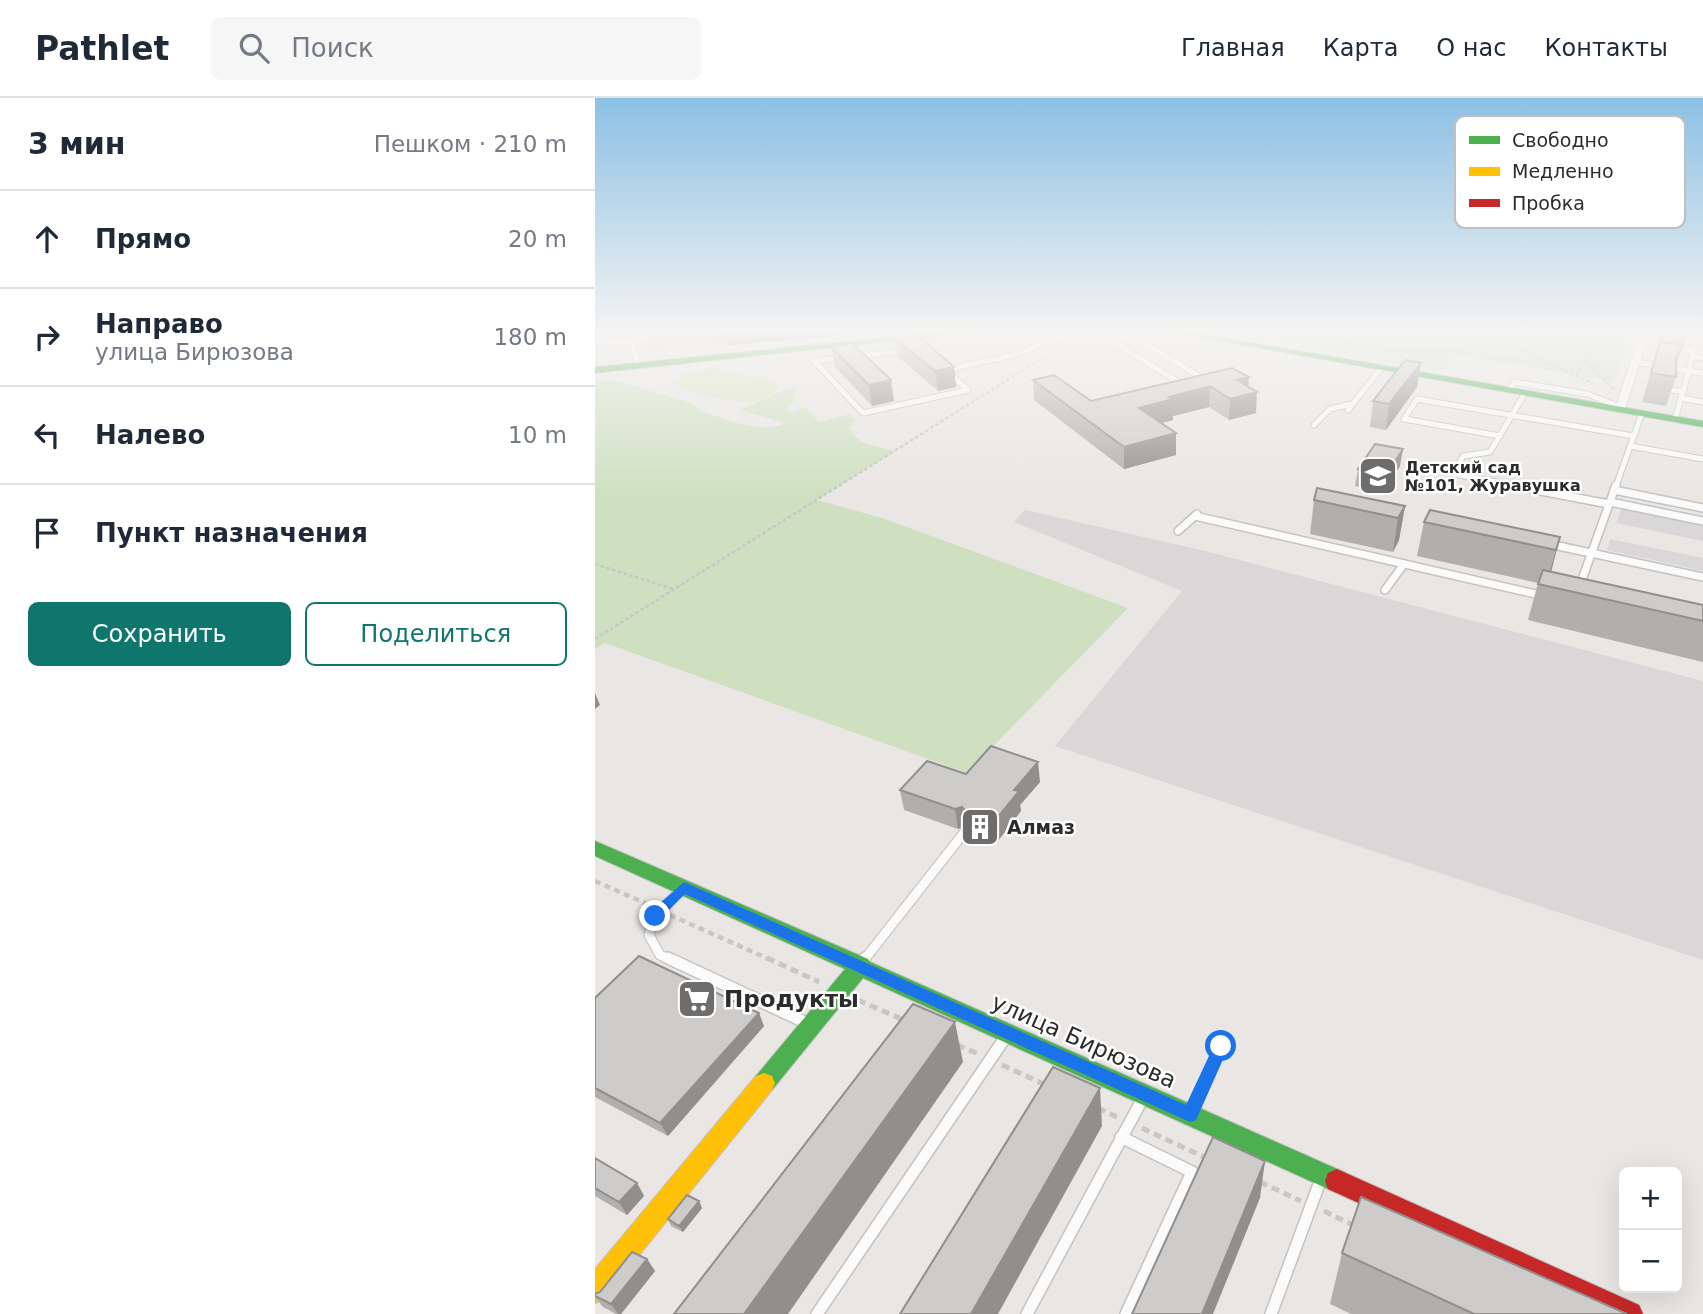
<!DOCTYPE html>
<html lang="ru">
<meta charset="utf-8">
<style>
:root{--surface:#fff;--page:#f6f6f7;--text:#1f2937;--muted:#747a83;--line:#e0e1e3;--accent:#0f766e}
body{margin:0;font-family:"DejaVu Sans",sans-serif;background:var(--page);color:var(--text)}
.controls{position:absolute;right:21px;bottom:21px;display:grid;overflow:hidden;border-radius:10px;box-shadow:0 7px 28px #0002}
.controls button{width:63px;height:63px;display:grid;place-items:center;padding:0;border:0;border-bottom:2px solid var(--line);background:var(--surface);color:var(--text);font:35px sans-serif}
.stop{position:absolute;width:21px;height:21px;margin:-16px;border:5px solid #1a73e8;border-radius:50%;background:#fff}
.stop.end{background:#1a73e8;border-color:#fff;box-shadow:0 2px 7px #0008}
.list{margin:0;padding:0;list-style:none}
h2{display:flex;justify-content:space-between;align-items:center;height:91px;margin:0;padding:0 28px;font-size:30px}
h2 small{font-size:23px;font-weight:400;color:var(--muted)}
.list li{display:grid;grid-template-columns:46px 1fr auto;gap:21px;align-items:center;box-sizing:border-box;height:98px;padding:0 28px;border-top:2px solid var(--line)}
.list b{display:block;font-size:26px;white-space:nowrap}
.list p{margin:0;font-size:23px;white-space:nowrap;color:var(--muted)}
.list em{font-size:23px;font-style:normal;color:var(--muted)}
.actions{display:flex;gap:14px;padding:21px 28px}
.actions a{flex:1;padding:16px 0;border:2px solid var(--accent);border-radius:10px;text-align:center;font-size:24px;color:var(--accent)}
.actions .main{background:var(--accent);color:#fff}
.icon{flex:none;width:38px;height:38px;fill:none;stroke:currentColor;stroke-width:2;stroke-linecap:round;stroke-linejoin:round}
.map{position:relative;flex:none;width:1108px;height:1216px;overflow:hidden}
header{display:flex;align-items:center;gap:42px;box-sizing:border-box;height:98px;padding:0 35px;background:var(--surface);border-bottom:2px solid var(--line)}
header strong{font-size:33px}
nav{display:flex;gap:38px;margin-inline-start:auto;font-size:24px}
.search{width:490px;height:63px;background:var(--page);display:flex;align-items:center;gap:18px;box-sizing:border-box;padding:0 24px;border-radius:10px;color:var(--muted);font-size:26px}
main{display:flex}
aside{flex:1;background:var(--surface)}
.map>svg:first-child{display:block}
</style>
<header>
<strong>Pathlet</strong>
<div class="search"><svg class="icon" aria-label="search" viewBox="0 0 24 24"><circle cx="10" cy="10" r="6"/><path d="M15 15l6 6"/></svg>Поиск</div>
<nav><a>Главная</a><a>Карта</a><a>О нас</a><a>Контакты</a></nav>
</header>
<main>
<aside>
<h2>3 мин<small>Пешком · 210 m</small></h2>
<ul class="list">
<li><svg class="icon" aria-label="ahead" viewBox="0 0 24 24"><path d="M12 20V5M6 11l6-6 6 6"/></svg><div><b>Прямо</b></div><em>20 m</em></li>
<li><svg class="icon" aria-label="right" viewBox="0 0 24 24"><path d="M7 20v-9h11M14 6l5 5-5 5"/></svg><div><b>Направо</b><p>улица Бирюзова</p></div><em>180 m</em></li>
<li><svg class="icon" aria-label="left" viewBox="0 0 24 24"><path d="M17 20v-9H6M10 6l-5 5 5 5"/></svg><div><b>Налево</b></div><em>10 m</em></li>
<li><svg class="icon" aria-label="arrive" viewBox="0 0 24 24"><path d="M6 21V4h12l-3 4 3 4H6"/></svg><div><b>Пункт назначения</b></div></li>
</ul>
<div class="actions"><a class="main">Сохранить</a><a>Поделиться</a></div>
</aside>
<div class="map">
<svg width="1108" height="1216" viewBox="0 0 1108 1216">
<rect width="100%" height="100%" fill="#e9e6e3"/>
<g fill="#dad7d9">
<polygon points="74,232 296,232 53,254 50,243"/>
<polygon points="1026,411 1108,428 1108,443 1021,425"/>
<polygon points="430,412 610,453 1108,583 1108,862 460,648 587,493 419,424"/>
<polygon points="1015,441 1108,460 1108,473 1012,452"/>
</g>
<g fill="#cee0c0">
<polygon points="598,232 1036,232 1019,283 859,257 849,273"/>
<path d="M0,283H22L99,306L106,313C129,320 168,338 190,325L145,312C164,304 181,293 201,289L199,303L190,312L197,314L210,309L224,324L255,316L260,322L254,331L268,345L299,353L222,402L287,420L533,510L372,675L10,545L0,551Z"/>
</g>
<path fill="#d7e3be" d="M118,270L181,284L184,290C156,317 115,297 83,289L81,285L91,275Z"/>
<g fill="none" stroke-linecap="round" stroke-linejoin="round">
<g stroke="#c4c3c2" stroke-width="7">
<g id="lane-far3">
<polyline points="516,232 526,241"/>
<polyline points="1102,232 1094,273 1108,275"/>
<polygon points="539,238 615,285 593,290 517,243"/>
<polyline points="0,242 26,232"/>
<polyline points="36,244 60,234 53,232"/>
<polyline points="0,245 36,244 43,266"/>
<polygon points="326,251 373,292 268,315 219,263"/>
<polyline points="1087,251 1098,252"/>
<polyline points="1097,258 1108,260"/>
<polyline points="1040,264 1094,273 1080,321"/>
<polyline points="350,272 419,257 483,232"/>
<polyline points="915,292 919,284 992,296 1026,309"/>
<polyline points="1077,292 1088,294"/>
<polyline points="1086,300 1108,304"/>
<polyline points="753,312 787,269"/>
<polyline points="719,327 735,311 757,306"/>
<polyline points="905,338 809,321 822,301 1038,338"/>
<polyline points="1035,348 1108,361"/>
<polyline points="923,388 859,376 868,358 895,354 930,295"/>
<polyline points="1021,388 1047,315"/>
</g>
</g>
<g stroke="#c4c3c2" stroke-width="10">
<g id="lane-far2">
<polyline points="914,387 1014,406"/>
<polyline points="1019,392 1108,410"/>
<polyline points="1015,404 1108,423"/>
<polyline points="600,418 949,498"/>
<polyline points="583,433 602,416"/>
<polyline points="954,446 1108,479"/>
<polyline points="984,490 1021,387"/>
<polyline points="790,492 809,466"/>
</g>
</g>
<g stroke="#c4c3c2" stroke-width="11">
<g id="lane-far1">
<polyline points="76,862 65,857 54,837 59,818 87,791"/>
<polyline points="269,862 368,736"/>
</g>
</g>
<g stroke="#c4c3c2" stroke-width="14">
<g id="lane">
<polyline points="73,860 214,926"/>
<polyline points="266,866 270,860"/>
<polyline points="597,1014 626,948"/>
<polyline points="526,1039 597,1074 531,1216"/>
<polyline points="222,1216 412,937"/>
<polyline points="432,1216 548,1000"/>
<polyline points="676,1216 726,1081"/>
</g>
</g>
<g stroke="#c4c3c2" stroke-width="2">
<polygon id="street" points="1046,232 1055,232 1030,311 1021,313 1020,311"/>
</g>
<g stroke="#c4c3c2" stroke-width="2">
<g id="fast">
<polygon points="367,232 400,232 0,275 0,269"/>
<polygon points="563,232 584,232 1108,323 1108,329"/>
<polygon points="0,743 273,861 275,864 751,1075 754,1083 751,1091 742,1095 733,1091 268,880 177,992 169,995 161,992 158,985 161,978 250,871 0,758"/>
</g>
</g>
<g stroke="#c4c3c2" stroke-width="2">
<polygon id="slow" points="169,975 177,978 180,985 177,992 9,1201 0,1205 0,1171 161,978"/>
</g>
<g stroke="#c4c3c2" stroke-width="2">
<polygon id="jam" points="742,1071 1044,1207 1048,1216 1005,1216 733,1091 730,1083 733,1075"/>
</g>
<g stroke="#c7c7c6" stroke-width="2.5" stroke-dasharray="3.5 2.5" stroke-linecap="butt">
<polyline points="684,232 807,254 860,254 953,266"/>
<polyline points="767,232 769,249"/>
<polyline points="896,232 953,266 998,285"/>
<polyline points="406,238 444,234"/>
<polyline points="717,239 726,232"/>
<polyline points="779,250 781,232"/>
<polyline points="991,263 1019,292"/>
<polyline points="982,278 1003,232"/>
<polyline points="0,466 78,491"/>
<polyline points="0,541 449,259"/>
</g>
<g stroke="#c7c7c6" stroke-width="4.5" stroke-dasharray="6 4.5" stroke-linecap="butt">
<polyline points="0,783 52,806"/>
<polyline points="75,817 176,862"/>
</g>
<g stroke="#c7c7c6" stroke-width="5" stroke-dasharray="8 5" stroke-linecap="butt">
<polyline points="172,860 224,884"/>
<polyline points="263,902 311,923"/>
<polyline points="362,947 384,956"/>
<polyline points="407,967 451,987"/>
<polyline points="503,1010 524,1020"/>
<polyline points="547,1030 613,1061"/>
<polyline points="665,1084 706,1103"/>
<polyline points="729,1113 760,1128"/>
</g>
<use href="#lane-far3" stroke="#fcfbfb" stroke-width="5"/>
<use href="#lane-far2" stroke="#fcfbfb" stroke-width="7"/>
<use href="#lane-far1" stroke="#fcfbfb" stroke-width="9"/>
<use href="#lane" stroke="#fcfbfb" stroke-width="11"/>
<use href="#street" fill="#fcfbfb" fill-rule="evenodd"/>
<use href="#fast" fill="#4caf50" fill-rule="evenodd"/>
<use href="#slow" fill="#ffc107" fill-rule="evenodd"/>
<use href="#jam" fill="#c62828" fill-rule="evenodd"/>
</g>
<g fill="#b1afae">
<polygon points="75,232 306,232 135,247"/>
<polygon points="1068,232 1090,236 1081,269 1081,279 1071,308 1047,304"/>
<polygon points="300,240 359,269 361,289 343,293 303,259"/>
<polygon points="236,249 296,282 299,303 277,308 240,269"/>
<polygon points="826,265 822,289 791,332 775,329 778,303"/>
<polygon points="637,270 653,288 661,315 634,322 614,309 578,318 578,322 566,325 581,357 529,371 439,302 438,282 496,303"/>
<polygon points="805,368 789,394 760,388 763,371"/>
<polygon points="719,402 810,408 804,442 798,454 715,436"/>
<polygon points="829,424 965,439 956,474 1108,507 1108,564 933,522 943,485 822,458"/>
<polygon points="371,676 445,684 425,707 426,713 402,744 375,735 370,729 363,731 309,712 305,692"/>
<polygon points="0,900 169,928 73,1038 0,999"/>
<polygon points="0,1060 42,1085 49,1098 32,1117 0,1098"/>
<polygon points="104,1103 107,1110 88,1134 76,1128 73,1121"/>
<polygon points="747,1155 1032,1216 756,1216 735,1206"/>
<polygon points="52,1161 60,1173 26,1216 21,1216 8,1209 0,1199 0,1196"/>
</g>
<g fill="#908f8d">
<polygon points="192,232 306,232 135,247 133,237"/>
<polygon points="826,265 822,289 791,332 794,306"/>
<polygon points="359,269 361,289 343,293 340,273"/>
<polygon points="654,279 653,296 662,294 661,315 634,322 635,301 642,282"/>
<polygon points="296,282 299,303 277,308 274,287"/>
<polygon points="615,288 614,309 578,318 578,322 544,331 544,310 574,299"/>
<polygon points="581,335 581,357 529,371 529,349"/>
<polygon points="808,351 805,368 789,394 791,377"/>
<polygon points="810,408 804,442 798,454 803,420"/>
<polygon points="965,439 956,474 951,487 961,452"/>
<polygon points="0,595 5,607 0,611"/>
<polygon points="443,664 445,684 425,707 426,713 402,744 399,724 419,692"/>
<polygon points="367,709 370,729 363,731 360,711"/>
<polygon points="164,915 169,928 73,1038 65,1025"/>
<polygon points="360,924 368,964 193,1216 149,1216"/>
<polygon points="505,990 507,1028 403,1216 376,1216"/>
<polygon points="670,1063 665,1100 618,1216 607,1216"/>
<polygon points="42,1085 49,1098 32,1117 24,1104"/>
<polygon points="104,1103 107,1110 88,1134 84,1128"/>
<polygon points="52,1161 60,1173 26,1216 23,1216 16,1206"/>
</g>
<g fill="#ceccca" stroke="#908f8d" stroke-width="2">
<polygon points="112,232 192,232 133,237"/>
<polygon points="1068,232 1088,232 1090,237 1087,247 1065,244"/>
<polygon points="322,237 359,269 340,273 300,240"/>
<polygon points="1065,244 1088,247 1081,261 1081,279 1056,275"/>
<polygon points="257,245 296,282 274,287 236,249"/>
<polygon points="810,262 826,265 794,306 778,303"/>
<polygon points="637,270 654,279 642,282 662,294 635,301 615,288 574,299 578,301 544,310 581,335 529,349 438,282 459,277 496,303"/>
<polygon points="780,346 808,351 791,377 763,371"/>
<polygon points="722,390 810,408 803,420 719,402"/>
<polygon points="835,412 965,439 961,452 829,424"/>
<polygon points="948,472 1108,507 1108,523 943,486"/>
<polygon points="396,648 443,664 419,692 424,693 399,724 372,715 367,709 360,711 305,692 332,663 371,676"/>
<polygon points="44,858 164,915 65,1025 0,990 0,900"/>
<polygon points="318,906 360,924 149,1216 79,1216"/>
<polygon points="458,969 505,990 376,1216 305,1216"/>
<polygon points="618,1039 670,1063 607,1216 537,1216"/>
<polygon points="0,1060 42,1085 24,1104 0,1090"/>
<polygon points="92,1097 104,1103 84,1128 73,1121"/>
<polygon points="766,1099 1032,1216 879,1216 747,1155"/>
<polygon points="37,1154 52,1161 16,1206 0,1198 0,1196 5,1194"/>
</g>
<linearGradient id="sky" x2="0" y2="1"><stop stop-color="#8bc0e5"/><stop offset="0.58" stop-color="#f5f4f2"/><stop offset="1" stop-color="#f5f4f2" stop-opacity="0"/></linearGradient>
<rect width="1108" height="402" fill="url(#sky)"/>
<polygon fill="#1a73e8" points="89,784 591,1007 621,943 632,943 634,948 601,1022 595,1024 90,796 64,822 55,822 55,814"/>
<defs>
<g id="school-square" transform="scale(2.0125)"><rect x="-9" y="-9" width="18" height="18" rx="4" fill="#6e6d6c" stroke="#fff"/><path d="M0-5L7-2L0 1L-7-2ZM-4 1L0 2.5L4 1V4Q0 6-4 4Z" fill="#fff"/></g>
<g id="building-square" transform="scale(2.0125)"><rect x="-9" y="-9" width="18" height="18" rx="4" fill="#6e6d6c" stroke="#fff"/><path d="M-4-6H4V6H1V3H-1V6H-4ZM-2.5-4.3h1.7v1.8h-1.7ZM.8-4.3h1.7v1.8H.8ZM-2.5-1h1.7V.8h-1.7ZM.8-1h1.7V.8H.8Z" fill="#fff"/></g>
<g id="supermarket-square" transform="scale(2.0125)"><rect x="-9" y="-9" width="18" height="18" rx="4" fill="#6e6d6c" stroke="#fff"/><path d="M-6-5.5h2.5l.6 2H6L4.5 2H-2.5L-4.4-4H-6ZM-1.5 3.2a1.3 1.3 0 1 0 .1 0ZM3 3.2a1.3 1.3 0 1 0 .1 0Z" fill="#fff"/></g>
</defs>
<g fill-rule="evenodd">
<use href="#school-square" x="783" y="378"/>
<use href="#building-square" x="385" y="729"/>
<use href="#supermarket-square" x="102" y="901"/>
</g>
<g text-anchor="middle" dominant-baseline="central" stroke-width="5" stroke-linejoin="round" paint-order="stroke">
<g font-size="16" font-weight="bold" fill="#2c2c2c" stroke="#fff" text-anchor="start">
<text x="810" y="369">Детский сад<tspan x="810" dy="18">№101, Журавушка</tspan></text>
</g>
<g font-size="19" font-weight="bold" fill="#2c2c2c" stroke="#fff" text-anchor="start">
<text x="412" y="729">Алмаз</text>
</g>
<g font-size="23" font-weight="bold" fill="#2c2c2c" stroke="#fff" text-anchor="start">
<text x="129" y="901">Продукты</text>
</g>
<g font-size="23" fill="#2c2c2c" stroke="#fff">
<text transform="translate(489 943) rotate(24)">улица Бирюзова</text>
</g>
</g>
<rect x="860" y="18" width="230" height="112" rx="10" fill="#fff" stroke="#c0c0c0" stroke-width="2"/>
<rect x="874" y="38" width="31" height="8" fill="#4caf50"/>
<rect x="874" y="69" width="31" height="9" fill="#ffc107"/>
<rect x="874" y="101" width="31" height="8" fill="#c62828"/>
<g font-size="19" fill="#2c2c2c">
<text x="917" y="49">Свободно</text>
<text x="917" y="80">Медленно</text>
<text x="917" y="112">Пробка</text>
</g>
</svg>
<div class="controls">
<button>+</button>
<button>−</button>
</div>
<div class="stop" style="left:626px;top:948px"></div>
<div class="stop end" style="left:60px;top:818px"></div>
</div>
</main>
